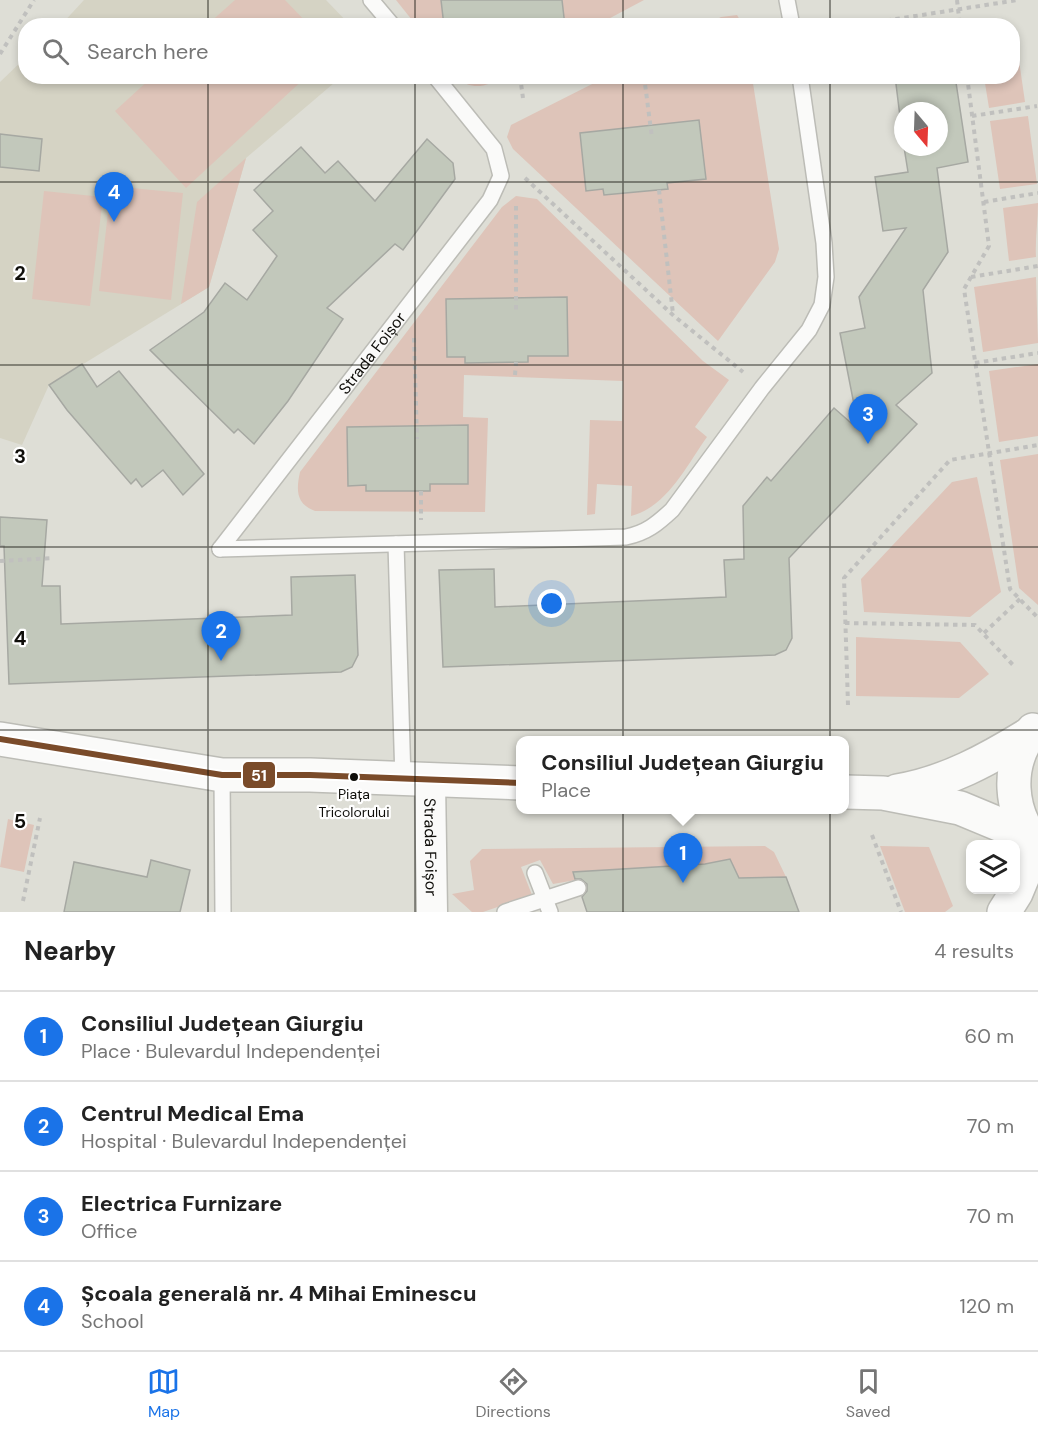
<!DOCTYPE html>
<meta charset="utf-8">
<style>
:root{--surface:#fff;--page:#f6f6f6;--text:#222;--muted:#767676;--line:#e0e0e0;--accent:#1a73e8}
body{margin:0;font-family:"DM Sans",sans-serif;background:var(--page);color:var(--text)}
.controls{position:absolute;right:18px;bottom:18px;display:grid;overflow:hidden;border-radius:12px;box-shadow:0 3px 9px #0003}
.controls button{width:54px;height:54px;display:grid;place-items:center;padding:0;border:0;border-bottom:2px solid var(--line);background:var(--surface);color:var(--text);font:30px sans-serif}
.compass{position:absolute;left:894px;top:102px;width:54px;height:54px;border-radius:50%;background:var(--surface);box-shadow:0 3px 9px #0003;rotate:161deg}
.you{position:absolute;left:552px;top:604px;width:21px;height:21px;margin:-15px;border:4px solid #fff;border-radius:50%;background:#1a73e8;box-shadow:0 0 0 9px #1a73e833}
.badge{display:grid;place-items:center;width:39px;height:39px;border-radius:50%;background:var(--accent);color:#fff;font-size:20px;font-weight:700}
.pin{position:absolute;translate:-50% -50px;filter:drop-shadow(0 2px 3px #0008)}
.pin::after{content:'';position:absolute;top:32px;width:21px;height:18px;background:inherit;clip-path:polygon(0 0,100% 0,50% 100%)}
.popup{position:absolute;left:516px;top:736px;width:333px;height:78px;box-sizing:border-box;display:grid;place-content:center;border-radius:12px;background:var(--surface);filter:drop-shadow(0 2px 4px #0005);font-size:20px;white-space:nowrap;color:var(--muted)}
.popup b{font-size:22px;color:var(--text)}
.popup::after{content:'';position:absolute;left:50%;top:100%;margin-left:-12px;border:12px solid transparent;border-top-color:var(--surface)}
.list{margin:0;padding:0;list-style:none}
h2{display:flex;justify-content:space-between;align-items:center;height:78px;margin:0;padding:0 24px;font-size:26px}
h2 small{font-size:20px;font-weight:400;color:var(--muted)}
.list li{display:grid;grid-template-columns:39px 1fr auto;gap:18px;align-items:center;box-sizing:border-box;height:90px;padding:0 24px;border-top:2px solid var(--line)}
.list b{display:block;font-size:22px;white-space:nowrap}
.list p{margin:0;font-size:20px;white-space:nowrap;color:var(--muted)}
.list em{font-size:20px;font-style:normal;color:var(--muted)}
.icon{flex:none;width:33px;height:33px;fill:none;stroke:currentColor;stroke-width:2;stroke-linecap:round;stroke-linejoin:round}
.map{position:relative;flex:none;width:1038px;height:912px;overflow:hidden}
.search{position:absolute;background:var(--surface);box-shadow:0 3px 9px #0003;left:18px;right:18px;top:18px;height:66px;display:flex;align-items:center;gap:15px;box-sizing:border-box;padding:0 21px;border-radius:24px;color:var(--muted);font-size:22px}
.sheet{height:438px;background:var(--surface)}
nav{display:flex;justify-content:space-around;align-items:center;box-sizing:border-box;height:84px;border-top:2px solid var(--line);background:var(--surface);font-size:16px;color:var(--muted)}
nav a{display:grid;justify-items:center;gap:3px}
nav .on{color:var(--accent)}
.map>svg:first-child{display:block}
</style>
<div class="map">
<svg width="1038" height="912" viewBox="0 0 1038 912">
<rect width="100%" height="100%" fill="#deded6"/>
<g fill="#d5d3c4">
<polygon points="84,0 326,0 350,25 60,26"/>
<polygon points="25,58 26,76 341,77 246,158 209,287 49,385 22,445 0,438 0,82"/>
</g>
<g fill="#dec4b9" fill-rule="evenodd">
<polygon points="235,0 285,0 309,25 207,25"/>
<polygon points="396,0 441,0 444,25 416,25"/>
<polygon points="562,0 644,0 597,25 565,25"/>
<polygon points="737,15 743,25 706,25 721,17"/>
<polygon points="1014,26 1025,102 989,108 984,77 1012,76"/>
<polygon points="152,77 152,76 306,77 186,188 115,111"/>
<path d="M455,77H504C485,87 473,91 455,77Z"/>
<path d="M606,77H752L779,249L775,262L718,341L513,149L507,137L511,125ZM699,120L705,179L667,183L668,189L659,190L604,195L603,189L586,191L580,133Z"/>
<polygon points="1028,116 1037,184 1000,189 990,121"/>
<polygon points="246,158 209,287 181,304 197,202"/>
<polygon points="111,186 183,193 171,300 99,291"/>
<polygon points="44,191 103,197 90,306 32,299"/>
<path d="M516,196L537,199L703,361L729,380L695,427L707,437C687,465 667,507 631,516L632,486L597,484L595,514L587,515L590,420L622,421L623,381L464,375L463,417L488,418L485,512L315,511C296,504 296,490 300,472L502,207ZM525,297H567L528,356V362L465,363V357H447L446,299L505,298L525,310ZM468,426V484H430L421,491H366V485H348V427Z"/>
<path d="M1038,203C1038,222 1035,238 1036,257L1009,261L1003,208Z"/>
<polygon points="1036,277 1038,343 983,352 974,287"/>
<polygon points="1038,364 1038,436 999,442 989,371"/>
<polygon points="1038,454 1038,605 1019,588 1000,460"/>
<polygon points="977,477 1001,592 970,617 864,612 861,579 952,482"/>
<polygon points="856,637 960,642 989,674 959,698 856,696"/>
<polygon points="8,819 34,825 24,872 0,867"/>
<polygon points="765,846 774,852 786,877 739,878 705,864 573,872 576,880 553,884 540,860 521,867 532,895 483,912 472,912 452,894 474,890 470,861 482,849"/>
<polygon points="880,846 929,847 953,906 945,912 905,912"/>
</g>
<g fill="#c2c8bb" stroke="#a6a8a2" stroke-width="1.5">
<polygon points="441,0 562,0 565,26 444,26"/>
<polygon points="895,76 955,76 968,162 937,168 948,252 923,290 932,373 896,405 917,424 789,558 792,638 786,650 775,655 443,667 439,570 494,569 495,607 726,597 724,560 744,559 743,506 767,477 771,481 834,408 859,430 840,333 865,328 859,297 906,228 883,231 875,177 908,172 904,147 939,147 939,111 903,111 903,141"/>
<polygon points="699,120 706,179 667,183 668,189 604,195 603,189 586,191 580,133"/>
<polygon points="0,134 42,139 39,171 0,167"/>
<polygon points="427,139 453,163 455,179 403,250 395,244 327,308 343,319 288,401 254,444 238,429 234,433 150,350 204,312 225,283 247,300 277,256 253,230 273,211 254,190 301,147 325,173 338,161 375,201"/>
<polygon points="567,297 568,356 528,356 528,362 465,363 465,357 447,357 446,299"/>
<polygon points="82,364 97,387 119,371 204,474 183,495 163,470 142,487 136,479 131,484 67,410 49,385"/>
<polygon points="468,425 468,484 430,484 430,491 366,491 366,485 348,486 347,427"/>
<polygon points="0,517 47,520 42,586 60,586 61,624 292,615 291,577 355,575 358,655 352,667 341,672 9,684 4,546 0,546"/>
<polygon points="730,859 739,878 786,877 799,912 587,912 582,897 587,891 587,884 581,879 575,879 573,872 705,864"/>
<polygon points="151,860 190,870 180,912 64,912 74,862 147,877"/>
</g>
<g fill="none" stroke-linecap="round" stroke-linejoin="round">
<g stroke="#bcbcb6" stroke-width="18">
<g id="lane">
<polyline points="371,0 393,26"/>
<polyline points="787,0 792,26"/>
<polyline points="396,544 403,780"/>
<path d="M220,549L626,537C646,533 657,524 672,510L762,388L809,330L822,305L826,277L824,243L800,76"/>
<path id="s1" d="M220,549L490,200L501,176L494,149L435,76"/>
<polyline points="222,775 223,912"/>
<polyline points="535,873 550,912"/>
<polyline points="505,912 578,888"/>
</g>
</g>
<g stroke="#bcbcb6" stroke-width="33">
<g id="street">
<path id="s2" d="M430,781L432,912"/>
</g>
</g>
<g stroke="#bcbcb6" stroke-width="36">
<g id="secondary">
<path d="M1033,730C1005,765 1009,812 1037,845"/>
<polyline points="0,739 222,775 310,775 521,783"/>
<path d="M897,791C946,783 989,759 1031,733"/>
<polyline points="845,792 883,793 960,808 1030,837"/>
<polyline points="1004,912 1016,893 1036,845"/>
</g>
</g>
<g stroke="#c0c0be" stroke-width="4" stroke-dasharray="4.5 4.5" stroke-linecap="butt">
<polyline points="957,0 960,26"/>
<polyline points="851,26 1018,0"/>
<polyline points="0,54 34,0"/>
<polyline points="520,76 523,98"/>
<polyline points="644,76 652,138"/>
<polyline points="967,76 989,246 964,289 1010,589 1038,618"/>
<polyline points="972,116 1037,106"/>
<polyline points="525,178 674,316 743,372"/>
<polyline points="659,190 673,314"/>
<polyline points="984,202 1038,193"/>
<polyline points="516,206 516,310"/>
<polyline points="971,277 1038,266"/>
<polyline points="414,338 417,439"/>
<polyline points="975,363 1038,353"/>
<polyline points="515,375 516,362"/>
<polyline points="421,491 421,520"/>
<polyline points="0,561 52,558"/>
<polyline points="845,623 975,625 1013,665"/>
<polyline points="984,633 1020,599"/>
<polyline points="848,705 844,578 950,460 1038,445"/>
<polyline points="872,835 901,912"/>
<polyline points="23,901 40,818"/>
</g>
<use href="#lane" stroke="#fafaf9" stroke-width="15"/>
<use href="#street" stroke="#fafaf9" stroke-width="30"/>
<use href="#secondary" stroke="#fafaf9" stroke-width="33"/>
<g stroke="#fff" stroke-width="10">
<polyline id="bus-1" points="0,739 222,775 310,775 521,783"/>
</g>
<use href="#bus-1" stroke="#7a4b2a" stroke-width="6"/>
</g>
<path fill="none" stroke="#0f0e0a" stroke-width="1.5" stroke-opacity="0.55" d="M208,0V26M415,0V26M623,0V26M830,0V26M208,76V912M415,76V912M623,76V912M830,76V912M0,182H1038M0,365H1038M0,547H1038M0,730H1038"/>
<circle fill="#0f0e0a" stroke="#fff" stroke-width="2" cx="354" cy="777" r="5"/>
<g text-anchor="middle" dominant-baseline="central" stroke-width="4.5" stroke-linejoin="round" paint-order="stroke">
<g font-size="14" fill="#0f0e0a" stroke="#fff">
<text x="354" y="794">Piața<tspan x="354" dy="18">Tricolorului</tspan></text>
</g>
<g font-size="16" fill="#0f0e0a" stroke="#fff">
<text stroke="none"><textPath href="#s1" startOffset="248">Strada Foișor</textPath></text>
<text stroke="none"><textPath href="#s2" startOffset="66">Strada Foișor</textPath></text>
</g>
</g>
<g font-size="20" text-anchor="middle" font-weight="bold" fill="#0f0e0a" stroke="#fff" stroke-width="4.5" stroke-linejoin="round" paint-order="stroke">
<text x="20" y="280">2</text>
<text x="20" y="463">3</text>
<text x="20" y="645">4</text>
<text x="20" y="828">5</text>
</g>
<rect stroke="#fff" stroke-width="2" x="242" y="761" width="34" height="28" rx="6" fill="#7a4b2a"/>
<g font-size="16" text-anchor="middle" font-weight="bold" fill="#fff">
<text x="259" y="781">51</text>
</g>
</svg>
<div class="controls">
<button><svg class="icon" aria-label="layers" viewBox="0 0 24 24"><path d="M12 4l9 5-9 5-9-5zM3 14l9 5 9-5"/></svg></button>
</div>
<svg class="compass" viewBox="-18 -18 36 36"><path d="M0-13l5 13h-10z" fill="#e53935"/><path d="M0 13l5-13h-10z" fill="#767676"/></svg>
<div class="you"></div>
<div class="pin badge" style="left:683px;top:883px">1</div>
<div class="popup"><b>Consiliul Județean Giurgiu</b>Place</div>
<div class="pin badge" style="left:221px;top:661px">2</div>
<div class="pin badge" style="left:868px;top:444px">3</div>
<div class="pin badge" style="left:114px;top:222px">4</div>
<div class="search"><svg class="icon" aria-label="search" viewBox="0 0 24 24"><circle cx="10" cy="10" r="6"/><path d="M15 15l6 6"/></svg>Search here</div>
</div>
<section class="sheet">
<h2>Nearby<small>4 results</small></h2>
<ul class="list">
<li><span class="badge">1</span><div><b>Consiliul Județean Giurgiu</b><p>Place · Bulevardul Independenței</p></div><em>60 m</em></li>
<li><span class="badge">2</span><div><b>Centrul Medical Ema</b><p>Hospital · Bulevardul Independenței</p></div><em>70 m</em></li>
<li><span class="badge">3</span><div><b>Electrica Furnizare</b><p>Office</p></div><em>70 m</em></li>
<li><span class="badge">4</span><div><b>Școala generală nr. 4 Mihai Eminescu</b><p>School</p></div><em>120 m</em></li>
</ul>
</section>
<nav>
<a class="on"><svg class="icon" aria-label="map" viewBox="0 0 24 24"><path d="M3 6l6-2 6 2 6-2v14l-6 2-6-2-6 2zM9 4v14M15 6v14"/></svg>Map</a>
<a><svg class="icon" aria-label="directions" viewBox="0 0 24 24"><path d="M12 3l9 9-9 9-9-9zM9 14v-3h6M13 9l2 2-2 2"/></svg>Directions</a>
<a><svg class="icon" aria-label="saved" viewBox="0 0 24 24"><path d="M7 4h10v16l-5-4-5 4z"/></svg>Saved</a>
</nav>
